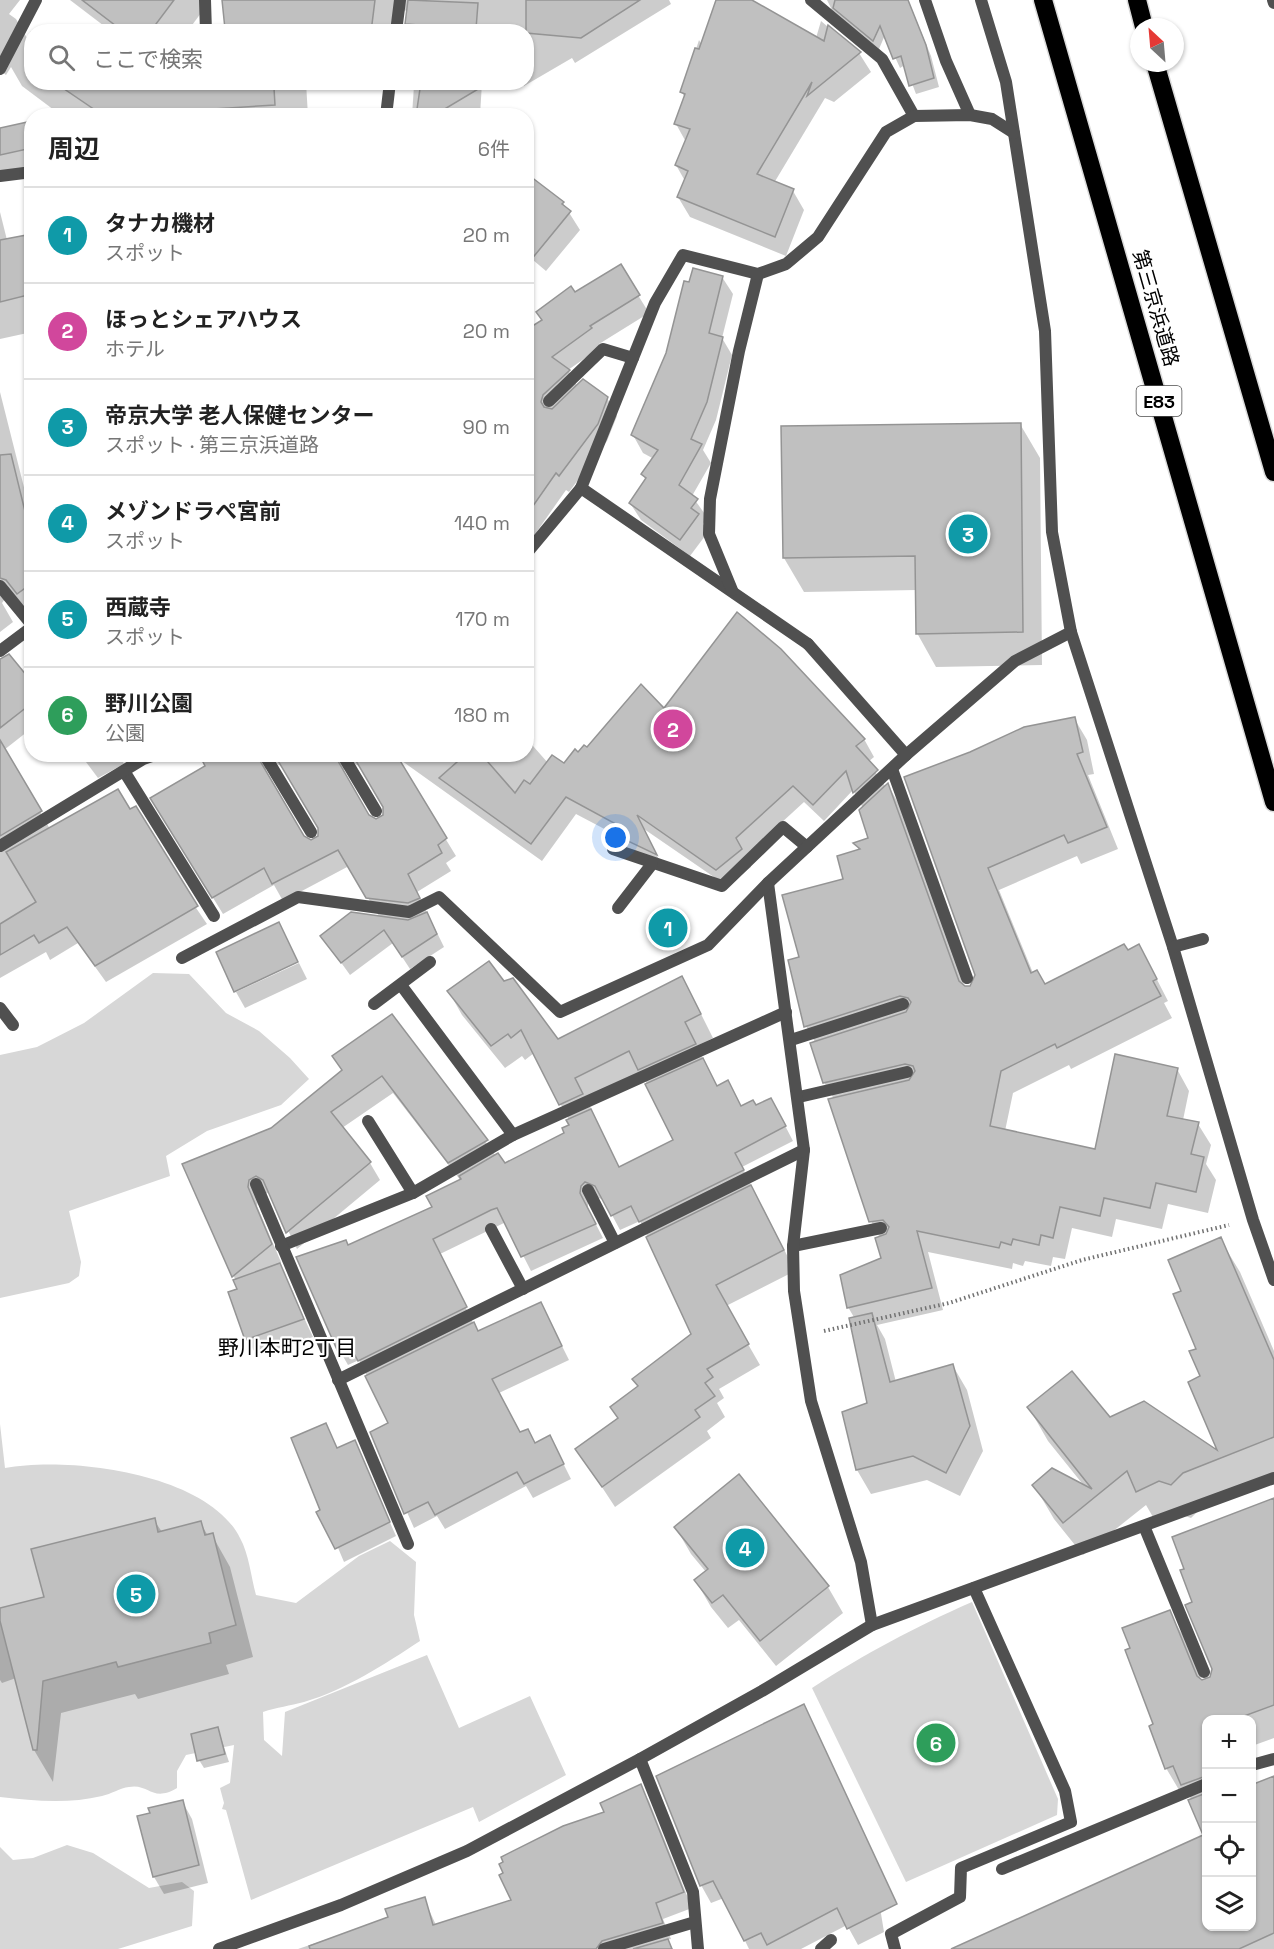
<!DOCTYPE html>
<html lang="ja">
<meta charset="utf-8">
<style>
:root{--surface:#fff;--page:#f2f2f2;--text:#222;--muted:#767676;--line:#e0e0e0;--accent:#000}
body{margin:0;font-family:"Space Grotesk","Noto Sans JP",sans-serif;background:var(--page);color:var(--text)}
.controls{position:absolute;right:18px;bottom:18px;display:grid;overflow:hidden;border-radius:12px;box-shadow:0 2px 4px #0004}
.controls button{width:54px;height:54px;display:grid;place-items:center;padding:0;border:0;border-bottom:2px solid var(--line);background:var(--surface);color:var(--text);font:30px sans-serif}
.compass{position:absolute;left:1130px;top:18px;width:54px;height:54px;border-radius:50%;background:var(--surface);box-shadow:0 2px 4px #0004;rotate:334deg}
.you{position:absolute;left:616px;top:838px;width:21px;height:21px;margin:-15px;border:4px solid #fff;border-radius:50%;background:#1a73e8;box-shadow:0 0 0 9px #1a73e833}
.badge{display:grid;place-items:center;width:39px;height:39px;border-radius:50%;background:var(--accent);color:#fff;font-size:20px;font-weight:700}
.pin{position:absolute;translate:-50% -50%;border:3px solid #fff;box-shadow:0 2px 6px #0006}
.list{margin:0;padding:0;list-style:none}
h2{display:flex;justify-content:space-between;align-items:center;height:78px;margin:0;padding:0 24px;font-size:26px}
h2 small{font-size:20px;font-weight:400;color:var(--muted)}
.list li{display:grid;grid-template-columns:39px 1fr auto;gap:18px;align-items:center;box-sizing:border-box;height:96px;padding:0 24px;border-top:2px solid var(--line)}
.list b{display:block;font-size:22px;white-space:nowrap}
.list p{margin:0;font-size:20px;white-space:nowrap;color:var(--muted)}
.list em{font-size:20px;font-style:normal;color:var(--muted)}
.icon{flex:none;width:33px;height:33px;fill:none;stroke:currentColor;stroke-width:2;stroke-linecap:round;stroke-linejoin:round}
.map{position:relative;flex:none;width:1274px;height:1949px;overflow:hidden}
.search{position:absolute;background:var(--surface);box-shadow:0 2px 4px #0004;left:24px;top:24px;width:510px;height:66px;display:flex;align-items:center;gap:15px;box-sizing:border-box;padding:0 21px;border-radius:24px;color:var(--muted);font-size:22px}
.panel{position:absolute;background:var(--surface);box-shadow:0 2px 4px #0004;left:24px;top:108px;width:510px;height:654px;border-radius:24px}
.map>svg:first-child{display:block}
</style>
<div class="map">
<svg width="1274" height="1949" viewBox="0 0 1274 1949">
<rect width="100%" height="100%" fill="#fff"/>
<g fill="#d7d7d7">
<polygon points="153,973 189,974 226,1013 259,1031 290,1058 309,1079 281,1105 207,1131 166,1156 170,1176 69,1211 81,1262 79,1276 69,1283 0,1298 0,1055 37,1047 84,1023"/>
<path d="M0,1424L5,1468C69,1456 208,1473 240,1538C249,1554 251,1577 256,1595L296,1603L359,1556L390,1541L416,1562L414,1615L420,1641C385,1664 345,1690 304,1702C290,1706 277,1707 263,1712L264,1740L282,1756L285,1712L427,1655L459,1728L530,1696L566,1775L479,1822L473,1807L251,1900L226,1810L222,1809L224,1803L220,1788L230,1783L234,1745L186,1755L177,1771V1788C152,1803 149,1783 129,1787C120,1788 111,1794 102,1796C69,1804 34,1801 0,1797Z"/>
<path d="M972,1602L1058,1799L1057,1815L906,1882L812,1688C866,1653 913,1628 972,1602Z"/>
<polygon points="67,1845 93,1853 149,1888 182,1882 194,1891 192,1926 118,1949 0,1949 0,1847 13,1860 33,1858"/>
</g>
<g fill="#0003" fill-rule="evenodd">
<polygon points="0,0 20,0 9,14 16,19 27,38 31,31 32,32 32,82 306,82 308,116 62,116 22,86 11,67 6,75 0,70"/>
<polygon points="70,0 199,0 204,9 187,32 112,32"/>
<polygon points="225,0 669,0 671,4 575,63 572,58 524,86 492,82 526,82 526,32 411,32 407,24 409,8 402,13 400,32 227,32"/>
<polygon points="732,0 749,0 816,38 821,21 859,53 871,72 834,102 825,98 774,183 793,191 804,210 786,256 690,217 678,197 685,181 676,165 686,142 676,124 685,98 682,92 699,40 747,122"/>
<polygon points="827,0 908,0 931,56 939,87 916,94 905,65 900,68 885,35 879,49 832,10"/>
<polygon points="482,82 480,116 412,116 414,85"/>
<polygon points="32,123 32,168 0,175 0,130"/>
<polygon points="526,185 563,203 580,230 546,271 533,260 526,268"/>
<polygon points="0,212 7,240 32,236 32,332 0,339"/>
<polygon points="620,266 649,313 599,344 601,347 568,370 578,387 607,398 617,416 607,441 569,492 566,490 526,547 526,332 575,294"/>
<polygon points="722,277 733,294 722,338 732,355 716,420 703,450 711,463 692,496 707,517 703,524 708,532 690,556 641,520 630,503 646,481 643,474 654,459 643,453 633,435"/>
<polygon points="0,392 32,519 32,608 28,610 17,598 8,595 2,603 13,622 0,632"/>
<polygon points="1020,424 1040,458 1042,665 936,667 917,633 917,590 804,592 784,558 783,427"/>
<polygon points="0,668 32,685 32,728 4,750 50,829 130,811 207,924 106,982 78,943 50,960 46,952 0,978"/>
<path d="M664,710L864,739L874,757L868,762L886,787L888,785L900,806L965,987H971L976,975L906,778L1074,718L1087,740L1094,774L1088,775L1118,849L1081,864L1077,856L999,890L1033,973L1045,986L1127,952L1151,968L1168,1001L1164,1003L1172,1018L1071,1069L1069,1065L1013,1093L1005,1131L1096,1151L1177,1069L1189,1091L1183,1120L1198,1124L1211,1145L1206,1164L1216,1180L1208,1213L1168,1204L1162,1229L1116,1219L1112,1237L1072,1228L1065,1259L1053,1257L1051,1266L1025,1261L1023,1266L1013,1263L1012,1269L928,1252L943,1310L877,1325L885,1339L896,1382L953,1366L967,1390L983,1451L960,1496L927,1480L871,1494L857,1470L869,1404L855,1319L848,1307L883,1258L880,1238L871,1221L834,1099L824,1082L815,1042L806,1026L789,961L801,958L860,851L856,844L869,839L863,808L853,790L824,821L804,802L745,856L751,867L727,886L644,829L664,870L621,849L612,833L576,814L542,861L395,756L456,856L446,863L451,871L417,892L444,947L410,969L393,943L350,975L322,936L380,918L349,866L283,901L274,885L223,914L162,815L207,766L201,754H526V738L548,763L564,766L578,754ZM275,763L283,767L320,828V836L315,841L303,838L266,776V767ZM353,763L361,767L385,807V815L380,820L368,816L344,777V767Z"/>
<polygon points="80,754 119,754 124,764 98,778"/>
<polygon points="299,963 307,979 245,1008 236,992"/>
<path d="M504,983L557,1041L695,1002L713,1038L697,1046L717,1088L741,1108L756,1107L779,1114L793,1141L742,1167L795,1271L726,1306L760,1365L719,1389L724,1398L717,1403L725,1417L707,1431L711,1438L615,1507L577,1449L619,1419L612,1407L639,1387L634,1379L693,1335L640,1221L620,1230L604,1200L593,1196L588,1201V1209L603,1238L531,1271L506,1222L440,1254L478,1333L541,1304L569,1360L499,1393L520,1434L535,1444L550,1437L571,1479L533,1498L526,1486L445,1529L437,1516L414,1528L372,1433L390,1424L359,1360L348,1365L340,1351L298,1258L348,1246L434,1207L461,1181L393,1093L342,1128L370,1163L380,1180L297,1249L271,1195L268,1193L259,1196L257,1206L281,1262L279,1264L313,1337L257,1356L247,1339L236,1281L184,1165L272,1129L342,1071L334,1056L392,1016L496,1156L505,1165L566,1134L571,1126L569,1120L534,1053L525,1060L522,1056L505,1068L462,1015L449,992ZM642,1074L675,1141L619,1168L588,1102Z"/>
<polygon points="1220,1239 1240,1272 1274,1351 1274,1478 1203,1506 1191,1518 1179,1514 1157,1524 1146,1505 1083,1555 1054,1519 1034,1485 1085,1487 1048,1441 1029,1408 1110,1419 1220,1454 1183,1291"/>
<polygon points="325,1425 338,1450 354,1442 396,1536 344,1562 322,1510"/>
<polygon points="1274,1500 1274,1738 1252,1746 1252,1720 1206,1720 1206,1926 1252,1926 1274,1781 1274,1949 955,1949 1204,1835 1192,1800 1187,1793 1182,1795 1166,1768 1155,1725 1169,1612 1185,1639 1202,1681 1212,1678 1213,1669 1194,1603"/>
<polygon points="154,1520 162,1532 200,1522 208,1536 212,1535 230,1567 253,1657 226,1665 229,1674 138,1699 135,1694 61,1713 53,1782 34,1750 16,1678 2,1683 0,1680 0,1610 46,1598"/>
<polygon points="676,1528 828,1587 843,1613 776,1666 739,1620 728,1628 711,1607 696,1581 706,1572 691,1554"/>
<polygon points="803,1706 890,1892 878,1895 884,1932 858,1945 847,1925 801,1949 749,1949 724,1898 711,1903 701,1885"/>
<polygon points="218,1729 229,1762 204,1768 199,1760"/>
<polygon points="640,1785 649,1801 692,1908 663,1919 671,1939 667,1940 673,1949 298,1949 389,1918 424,1899 436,1925 513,1901 606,1813"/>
<polygon points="182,1801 192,1819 208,1883 164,1894 154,1877"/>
</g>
<g fill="#c0c0c0" stroke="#949494" stroke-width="1.5">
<polygon points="82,0 174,0 150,32 124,32"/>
<polygon points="222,0 375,0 371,32 271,32 272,25 225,29"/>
<polygon points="408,0 478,3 476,29 405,24"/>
<polygon points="526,0 640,0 581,38 526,33"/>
<polygon points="716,0 752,0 824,41 828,25 861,52 807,96 812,82 757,174 794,189 775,237 677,197 688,171 675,165 690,129 674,124 685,94 680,92 695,48 699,49"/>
<polygon points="835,0 908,0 926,45 934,78 909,86 901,56 893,59 880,26 873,41 833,8"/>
<polygon points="54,82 298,82 299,87 274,88 275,105 104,116"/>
<polygon points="421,82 490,82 433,116 416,116"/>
<polygon points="32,121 32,148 0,155 0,128"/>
<polygon points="526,173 564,202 562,204 571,211 526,266"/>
<polygon points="32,234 32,294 0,302 0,240"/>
<polygon points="621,264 640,295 590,326 592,328 552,357 570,370 543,395 541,402 544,407 552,409 583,379 608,397 598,424 559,476 556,473 526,516 526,330 542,320 536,312 571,286 575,292"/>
<polygon points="693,268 723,276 709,333 723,337 707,402 691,439 702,444 679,485 698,499 691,508 699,514 680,540 629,503 646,478 641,474 658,450 631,435 666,353 684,281 689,282"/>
<polygon points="1021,423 1023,632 916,634 915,556 783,558 781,426"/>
<polygon points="11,454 32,540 32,583 17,594 6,580 0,578 0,455"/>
<polygon points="737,612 781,649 865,739 856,746 878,770 853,793 846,771 813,805 793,786 736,838 742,849 716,870 637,815 657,855 609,832 614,823 566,797 531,844 439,778 466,754 481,754 515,793 524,780 530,784 552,755 564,763 575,749 578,752 584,745 587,747 641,684 664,708"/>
<polygon points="9,654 32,682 32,703 0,728 0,659"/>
<polygon points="1075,717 1083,752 1077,754 1107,827 1068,843 1064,835 988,868 1031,973 1037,970 1045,984 1124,944 1128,950 1139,944 1157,979 1153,981 1161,996 1057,1048 1055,1044 1001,1071 990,1126 1095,1149 1115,1054 1178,1068 1167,1116 1199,1122 1191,1154 1204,1157 1196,1192 1156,1183 1150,1208 1104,1198 1100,1216 1060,1207 1053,1238 1041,1235 1039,1245 1013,1239 1011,1245 1001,1242 999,1248 917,1231 932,1288 847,1308 840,1275 881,1258 875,1238 886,1234 889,1227 883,1220 869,1222 828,1099 909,1080 915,1071 913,1066 905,1064 823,1083 810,1043 906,1012 911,1002 908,998 900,996 804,1027 788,960 799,957 782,895 843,879 837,856 860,849 853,843 868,838 859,810 888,783 959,981 965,986 970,986 975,975 904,777 970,752 1024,727"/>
<polygon points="0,740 42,811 0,836"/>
<polygon points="199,754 256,754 304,836 311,840 318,836 318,828 274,754 334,754 369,815 376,819 383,815 383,807 352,754 396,754 447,838 438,845 442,853 408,874 420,898 408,903 366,898 338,850 272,884 264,868 212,898 150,798 205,766"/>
<polygon points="118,789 130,809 136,806 198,906 95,966 67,927 39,943 34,935 0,955 0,924 36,902 6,852"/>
<polygon points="351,912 408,920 427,912 437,934 402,957 384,930 341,963 320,936"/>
<polygon points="279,922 298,962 234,992 216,952"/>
<polygon points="489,961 504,981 513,978 558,1039 682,976 701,1014 685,1022 696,1044 638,1070 629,1051 575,1078 583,1094 559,1105 521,1030 511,1038 508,1034 491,1046 447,991"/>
<polygon points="392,1014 488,1140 448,1163 382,1076 331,1112 371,1162 286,1233 263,1180 256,1176 249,1180 248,1187 272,1244 232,1277 182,1164 271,1128 342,1070 332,1056"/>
<polygon points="703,1058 717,1086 728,1080 741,1106 753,1100 756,1105 771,1098 786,1126 735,1153 744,1170 639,1222 631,1206 611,1216 595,1186 585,1182 581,1186 580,1193 596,1224 521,1257 497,1208 491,1210 433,1239 467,1307 358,1361 350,1346 338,1352 296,1257 346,1240 348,1245 432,1207 426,1196 461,1179 459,1176 498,1153 505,1163 564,1133 562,1128 569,1125 566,1120 591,1109 619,1167 673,1140 645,1084"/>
<polygon points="751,1185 784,1250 716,1285 749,1344 707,1369 713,1377 705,1383 715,1396 695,1410 700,1417 602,1487 575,1449 618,1418 610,1407 638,1386 632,1379 691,1334 646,1237"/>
<polygon points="1221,1237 1274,1360 1274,1437 1183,1473 1171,1485 1159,1481 1136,1492 1127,1471 1063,1523 1032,1485 1052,1468 1092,1489 1027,1407 1072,1371 1110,1417 1144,1401 1217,1450 1188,1382 1200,1376 1189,1351 1196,1349 1173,1294 1181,1291 1168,1260"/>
<polygon points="280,1263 304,1319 245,1340 228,1292 237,1289 233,1280"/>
<polygon points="541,1302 562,1346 492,1379 520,1432 528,1429 535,1443 550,1435 564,1464 524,1484 517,1472 435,1515 428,1502 404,1514 370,1432 388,1423 365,1376 474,1322 478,1331"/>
<polygon points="872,1313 890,1382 953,1364 970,1426 946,1473 913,1456 856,1470 842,1412 867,1403 849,1318"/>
<polygon points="326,1423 337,1448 355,1440 390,1522 335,1549 316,1512 320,1510 291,1438"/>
<polygon points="739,1474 829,1586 760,1641 723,1595 712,1603 694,1580 708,1569 674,1527"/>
<polygon points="1274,1498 1274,1705 1236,1719 1206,1719 1206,1776 1181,1785 1173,1766 1165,1769 1149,1726 1153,1724 1125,1650 1130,1648 1122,1628 1170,1610 1197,1676 1202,1680 1210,1677 1212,1669 1185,1605 1192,1602 1180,1570 1184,1569 1172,1537"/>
<polygon points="155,1518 158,1532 201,1521 205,1535 213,1533 236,1625 209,1633 211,1643 118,1667 116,1662 43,1681 37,1750 33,1750 0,1621 0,1608 44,1597 31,1549"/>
<polygon points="804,1704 897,1904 847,1929 837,1908 767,1945 761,1933 744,1941 713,1881 700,1886 656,1776"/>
<polygon points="218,1727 225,1754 197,1761 191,1734"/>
<polygon points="1274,1776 1274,1933 1239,1949 951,1949 1203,1835 1188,1800 1206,1793 1206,1926 1251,1926 1251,1785"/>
<polygon points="641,1784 684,1892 656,1903 663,1923 602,1941 596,1949 310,1949 309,1946 388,1917 385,1909 425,1897 433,1925 511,1900 499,1875 503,1873 499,1864 503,1862 501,1857 563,1826 604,1812 600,1803"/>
<polygon points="183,1800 199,1865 153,1877 137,1816 150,1813 148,1808"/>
<polygon points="668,1939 672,1949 633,1949"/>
</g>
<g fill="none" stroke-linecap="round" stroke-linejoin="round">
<g stroke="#dbdbdb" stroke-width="21">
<g id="motorway">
<polyline points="1043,0 1274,802"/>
<polyline points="1137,0 1144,27"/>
<polyline points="1155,63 1274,472"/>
</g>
</g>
<polyline stroke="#727272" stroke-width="4" stroke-dasharray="1.5 3" stroke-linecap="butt" points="824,1331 949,1303 1082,1260 1229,1225"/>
<g stroke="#505050" stroke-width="12">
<polyline points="205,0 206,32"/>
<polyline points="811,0 882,59 914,116"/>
<polyline points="925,0 946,61 970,115"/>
<polyline points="0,176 32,172"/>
<polyline points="549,401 603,349 633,358"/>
<polyline points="581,488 808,644"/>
<polyline points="732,590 709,534 710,499 739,351 758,274"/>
<polyline points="0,651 32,627"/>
<polyline points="264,754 311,832"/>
<polyline points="342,754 376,811"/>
<polyline points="892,769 967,978"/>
<polyline points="124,771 214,916"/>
<polyline points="613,849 722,886 783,827 807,847"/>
<polyline points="618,908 652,864"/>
<polyline points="401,985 513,1135"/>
<polyline points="374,1004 430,962"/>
<polyline points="0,1008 13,1025"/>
<polyline points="791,1040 903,1004"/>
<polyline points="799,1097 907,1072"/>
<polyline points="368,1121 413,1193"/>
<polyline points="588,1190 615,1243"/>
<polyline points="491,1229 523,1289"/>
<polyline points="281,1246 413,1193 513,1135 786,1012"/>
<polyline points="793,1246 881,1228"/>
<polyline points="1144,1526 1204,1672"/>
<polyline points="1252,1765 1274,1759"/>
<polyline points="1002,1869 1206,1784"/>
<polyline points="604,1949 695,1922"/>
<polyline points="895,1949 891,1934 960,1897 961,1868 1071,1822 1065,1791 974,1588"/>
</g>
<g stroke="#505050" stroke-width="12">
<polyline points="981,0 1006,82 1045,331 1052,532 1071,632 1173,947 1253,1220 1274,1280"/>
<polyline points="1273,0 1274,3"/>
<polyline points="396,32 400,0"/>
<polyline points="0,69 36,0"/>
<polyline points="386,116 390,82"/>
<polyline points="526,554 581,488 655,303 683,255 758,274 786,264 818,237 886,132 914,116 970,115 992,119 1014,133"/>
<polyline points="0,586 32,625"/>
<polyline points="808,644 906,755"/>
<polyline points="0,846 143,759 158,754"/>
<polyline points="768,883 804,1150 793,1246 794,1291 811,1401 861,1562 872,1625"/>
<polyline points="1173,947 1203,939"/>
<polyline points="182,958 298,897 409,912 439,897 560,1012 708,945 768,883 906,755 1015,661 1071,632"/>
<polyline points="256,1184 408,1544"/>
<polyline points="338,1380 804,1150"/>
<polyline points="640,1759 693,1892 698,1949"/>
<polyline points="219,1949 341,1905 467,1851 640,1759 762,1691 872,1625 1274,1478"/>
<polyline points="821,1949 831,1940"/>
</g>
<use href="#motorway" stroke="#000" stroke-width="18"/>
</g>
<g text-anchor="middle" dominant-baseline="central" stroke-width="4.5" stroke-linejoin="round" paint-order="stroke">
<rect fill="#fff" stroke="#4c4c4c" stroke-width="1.5" x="1136.5" y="386" width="45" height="30" rx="4.5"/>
<g font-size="18" font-weight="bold" fill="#000">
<text x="1159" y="401">E83</text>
</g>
<g font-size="20" fill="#000" stroke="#fff">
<text transform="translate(1156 308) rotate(74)">第三京浜道路</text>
</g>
<g font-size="21" fill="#000" stroke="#fff">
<text x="287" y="1347">野川本町2丁目</text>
</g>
</g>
</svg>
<div class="controls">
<button>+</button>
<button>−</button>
<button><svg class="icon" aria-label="locate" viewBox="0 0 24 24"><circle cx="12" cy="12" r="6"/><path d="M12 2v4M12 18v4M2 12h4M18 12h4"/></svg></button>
<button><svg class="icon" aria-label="layers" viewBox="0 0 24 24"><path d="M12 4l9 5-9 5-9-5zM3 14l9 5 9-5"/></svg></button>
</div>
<svg class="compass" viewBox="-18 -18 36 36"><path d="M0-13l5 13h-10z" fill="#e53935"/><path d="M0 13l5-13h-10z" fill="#767676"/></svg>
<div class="you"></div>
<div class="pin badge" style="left:668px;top:928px;background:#0f9aa8">1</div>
<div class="pin badge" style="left:673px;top:729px;background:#d1479c">2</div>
<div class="pin badge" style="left:968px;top:534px;background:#0f9aa8">3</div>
<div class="pin badge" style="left:745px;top:1548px;background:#0f9aa8">4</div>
<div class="pin badge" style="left:136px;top:1594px;background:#0f9aa8">5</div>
<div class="pin badge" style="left:936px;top:1743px;background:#2e9e5b">6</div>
<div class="search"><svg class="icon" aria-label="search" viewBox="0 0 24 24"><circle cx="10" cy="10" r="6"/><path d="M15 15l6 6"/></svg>ここで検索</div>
<section class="panel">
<h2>周辺<small>6件</small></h2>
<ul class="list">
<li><span class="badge" style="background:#0f9aa8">1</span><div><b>タナカ機材</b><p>スポット</p></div><em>20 m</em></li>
<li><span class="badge" style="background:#d1479c">2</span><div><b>ほっとシェアハウス</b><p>ホテル</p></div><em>20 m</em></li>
<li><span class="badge" style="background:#0f9aa8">3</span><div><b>帝京大学 老人保健センター</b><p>スポット · 第三京浜道路</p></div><em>90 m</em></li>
<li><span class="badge" style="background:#0f9aa8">4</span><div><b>メゾンドラぺ宮前</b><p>スポット</p></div><em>140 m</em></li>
<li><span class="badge" style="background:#0f9aa8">5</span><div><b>西蔵寺</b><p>スポット</p></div><em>170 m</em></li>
<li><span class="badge" style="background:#2e9e5b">6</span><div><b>野川公園</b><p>公園</p></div><em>180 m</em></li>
</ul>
</section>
</div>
